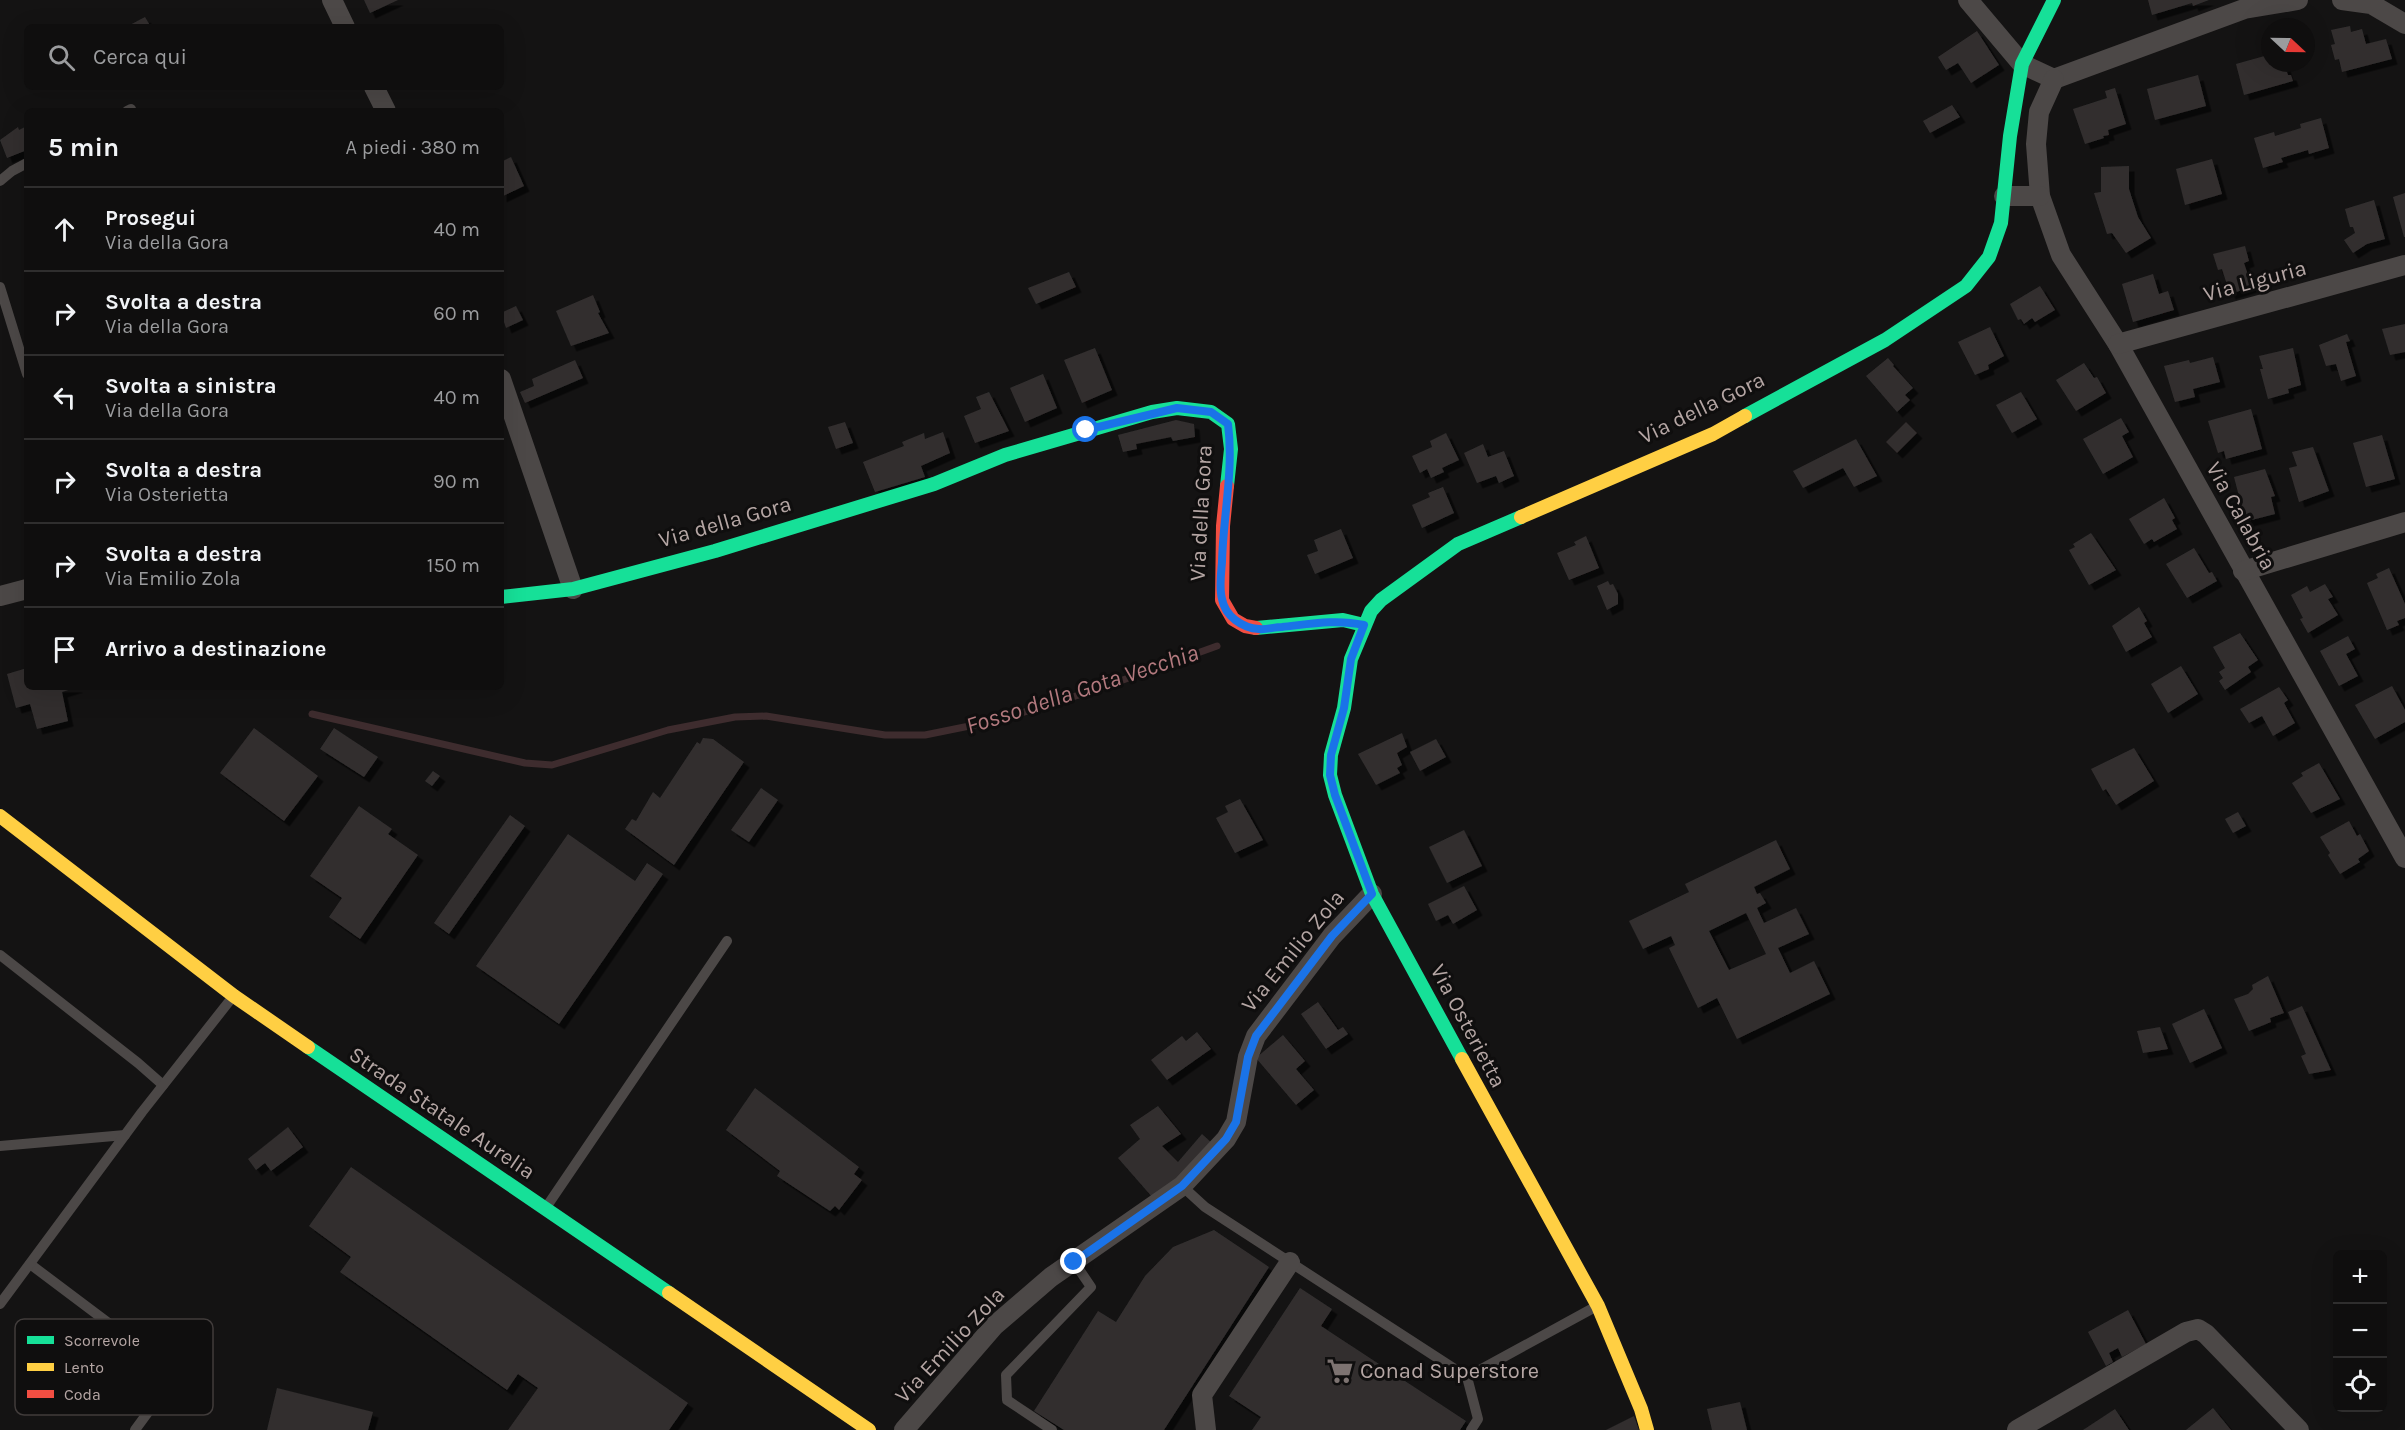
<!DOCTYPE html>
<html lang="it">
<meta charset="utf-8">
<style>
:root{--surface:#0f0e0e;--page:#181717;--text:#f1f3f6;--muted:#9b9c9e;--line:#2f2e2e}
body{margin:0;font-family:Karla,sans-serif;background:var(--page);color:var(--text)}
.controls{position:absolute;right:18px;bottom:18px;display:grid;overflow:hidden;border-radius:9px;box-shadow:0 6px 24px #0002}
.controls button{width:54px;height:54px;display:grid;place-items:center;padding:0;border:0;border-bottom:2px solid var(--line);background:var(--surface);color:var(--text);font:30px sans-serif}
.compass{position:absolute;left:2261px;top:18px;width:54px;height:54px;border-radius:50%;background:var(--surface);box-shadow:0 6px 24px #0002;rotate:112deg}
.stop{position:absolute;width:18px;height:18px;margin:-14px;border:4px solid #1a73e8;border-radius:50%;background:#fff}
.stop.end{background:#1a73e8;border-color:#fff;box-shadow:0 2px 6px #0008}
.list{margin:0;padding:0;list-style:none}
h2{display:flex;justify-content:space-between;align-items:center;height:78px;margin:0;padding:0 24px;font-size:26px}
h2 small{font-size:20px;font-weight:400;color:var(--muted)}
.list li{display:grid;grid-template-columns:39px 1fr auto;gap:18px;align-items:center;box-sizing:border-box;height:84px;padding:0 24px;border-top:2px solid var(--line)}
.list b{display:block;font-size:22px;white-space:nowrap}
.list p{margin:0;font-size:20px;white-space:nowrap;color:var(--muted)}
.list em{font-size:20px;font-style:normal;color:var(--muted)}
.icon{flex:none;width:33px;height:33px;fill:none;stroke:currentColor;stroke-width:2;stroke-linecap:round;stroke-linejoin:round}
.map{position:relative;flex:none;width:2405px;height:1430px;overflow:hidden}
.search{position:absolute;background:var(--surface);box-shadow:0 6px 24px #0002;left:24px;top:24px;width:480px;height:66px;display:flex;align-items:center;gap:15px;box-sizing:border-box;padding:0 21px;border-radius:9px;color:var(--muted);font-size:22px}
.panel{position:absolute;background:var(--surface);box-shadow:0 6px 24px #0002;left:24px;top:108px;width:480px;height:582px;border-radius:9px}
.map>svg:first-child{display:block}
</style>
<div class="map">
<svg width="2405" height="1430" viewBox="0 0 2405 1430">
<defs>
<filter id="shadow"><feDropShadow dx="5.5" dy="5.5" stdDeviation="0" flood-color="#0009"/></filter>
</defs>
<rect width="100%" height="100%" fill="#141313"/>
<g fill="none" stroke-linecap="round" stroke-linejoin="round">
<polyline stroke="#3e2c2e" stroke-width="7" points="312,714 525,763 552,765 668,730 735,717 766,716 885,735 925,735 999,720 1098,689 1217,646"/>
</g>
<g fill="#322f2f" fill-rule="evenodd" filter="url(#shadow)">
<polygon points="364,0 398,0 370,13"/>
<polygon points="2148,0 2209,0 2193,6 2192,3 2152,15"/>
<polygon points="145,17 151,27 126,27"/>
<polygon points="2350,26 2351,32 2362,29 2366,44 2386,39 2392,59 2342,72 2339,59 2335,60 2331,45 2335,44 2331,30"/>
<polygon points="1977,31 1999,65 1971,83 1958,63 1946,70 1938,57"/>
<polygon points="2268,55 2270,63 2284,63 2288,75 2291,75 2293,81 2244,95 2236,64"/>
<polygon points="2198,75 2206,106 2155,120 2147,89"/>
<polygon points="2115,88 2126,124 2108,130 2109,135 2103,136 2104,138 2085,144 2073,109 2107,98 2105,91"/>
<polygon points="1952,105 1960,117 1930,133 1923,121"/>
<polygon points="2321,118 2329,148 2309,154 2308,150 2281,158 2283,162 2263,168 2254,138 2274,132 2275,136 2301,128 2300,124"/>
<polygon points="27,126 27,150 7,158 0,140 18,127 19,130"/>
<polygon points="511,157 524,186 501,197 501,162"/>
<polygon points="2212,159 2222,194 2185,205 2176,169"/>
<polygon points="2129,166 2129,189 2138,217 2151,238 2126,253 2112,233 2107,234 2094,193 2101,192 2101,167"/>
<polygon points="2405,193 2405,237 2404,237 2393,197"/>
<polygon points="2374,200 2385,239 2367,244 2353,253 2344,240 2355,233 2353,227 2350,227 2345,209"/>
<polygon points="2245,246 2249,261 2244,263 2252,287 2230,294 2222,269 2218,270 2213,254"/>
<polygon points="1069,272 1076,287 1036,304 1028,288"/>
<polygon points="2153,274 2159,294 2168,291 2174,310 2133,322 2122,284"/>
<polygon points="2040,286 2055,310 2035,322 2032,318 2024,324 2021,319 2018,320 2010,304"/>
<polygon points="593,295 600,312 598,313 609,333 571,346 556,311"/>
<polygon points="516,306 523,320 506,328 501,313"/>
<polygon points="2405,324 2405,352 2390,355 2382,329"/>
<polygon points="1990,327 2004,356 1988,365 1989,369 1975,375 1958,342"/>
<polygon points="2347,334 2350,341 2346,342 2356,376 2341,381 2336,364 2326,366 2319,345"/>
<polygon points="1095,348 1112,390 1082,403 1064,360"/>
<polygon points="2293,348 2301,385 2288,389 2289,393 2268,399 2260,369 2263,369 2259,356"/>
<polygon points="2213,357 2220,382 2193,389 2195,397 2175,402 2164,366 2189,360 2190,363"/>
<polygon points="1888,358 1894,365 1893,366 1913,388 1905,395 1910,400 1897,412 1866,376"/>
<polygon points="575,360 583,378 525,403 520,392 534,386 532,379"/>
<polygon points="2084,363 2094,378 2097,377 2106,393 2076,411 2056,380"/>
<polygon points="1043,374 1057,408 1025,422 1010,388"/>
<polygon points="989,392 1009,431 975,443 964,416 981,409 976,397"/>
<polygon points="2021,392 2037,419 2012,433 1996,405"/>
<polygon points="2251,409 2262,449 2226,459 2224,451 2218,453 2208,421"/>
<polygon points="2121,418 2129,432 2122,436 2133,457 2103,474 2083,439"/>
<polygon points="1176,420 1194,424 1195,437 1173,441 1171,437 1136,444 1137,449 1123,452 1118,435"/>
<polygon points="845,422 853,443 836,449 828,427"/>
<polygon points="1906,422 1917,433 1897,453 1886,442"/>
<polygon points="943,432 950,453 921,466 925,477 875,492 863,462 904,446 902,442 924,433 925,439"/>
<polygon points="1446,433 1459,460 1442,468 1444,472 1431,478 1427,469 1420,473 1412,456 1432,447 1430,441"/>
<polygon points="2382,435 2395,479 2366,487 2353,443"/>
<polygon points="1856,439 1877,476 1854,487 1843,468 1803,488 1793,471"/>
<polygon points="1483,444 1488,457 1504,451 1514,476 1499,483 1496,476 1477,483 1464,453"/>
<polygon points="2313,447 2329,491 2299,502 2289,468 2297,466 2292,452"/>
<polygon points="2265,469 2275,496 2271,497 2275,514 2240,523 2235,506 2241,504 2234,477"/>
<polygon points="1443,487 1454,513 1422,528 1412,505 1430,497 1428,493"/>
<polygon points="2164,498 2175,518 2172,520 2177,529 2154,542 2152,539 2144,544 2129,519"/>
<polygon points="1341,529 1353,558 1315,574 1307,555 1318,551 1314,540"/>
<polygon points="2091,533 2116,570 2089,585 2069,550 2075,547 2073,544"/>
<polygon points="1586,536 1599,568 1569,580 1557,553 1576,545 1574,542"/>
<polygon points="2194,548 2209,573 2212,572 2217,581 2187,598 2166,564"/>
<polygon points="2389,568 2405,604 2405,618 2397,621 2399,625 2387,630 2367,583 2378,578 2376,574"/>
<polygon points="1608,581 1610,585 1613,584 1618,594 1618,604 1607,610 1597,586"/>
<polygon points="2325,584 2333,597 2328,599 2338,615 2308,633 2300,619 2303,618 2291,595 2307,586 2310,592"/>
<polygon points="2139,607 2147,621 2144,623 2152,637 2126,652 2112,626"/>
<polygon points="2240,633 2258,660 2248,667 2251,672 2225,690 2219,681 2223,678 2219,672 2225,668 2213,647"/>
<polygon points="2348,636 2355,649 2346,654 2358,676 2339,686 2320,651"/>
<polygon points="2181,666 2198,694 2168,713 2151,684"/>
<polygon points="27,668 27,687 78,687 62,692 68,721 37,729 30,704 16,708 7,674"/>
<polygon points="2392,686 2405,710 2405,722 2375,739 2355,705"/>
<polygon points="2279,687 2288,700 2284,703 2295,723 2273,736 2262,716 2249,723 2240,709"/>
<polygon points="254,728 318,776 284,821 220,773"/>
<polygon points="334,728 378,757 364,777 320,749"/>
<polygon points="1402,733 1407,747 1397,753 1402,765 1397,768 1400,773 1376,785 1358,754"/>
<polygon points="703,738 713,739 744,762 674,865 625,829 632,819 636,821 653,792 660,798 697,742 700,744"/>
<polygon points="1436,739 1446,757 1420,771 1410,752"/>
<polygon points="2134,748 2154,781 2116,805 2106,789 2103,791 2091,769"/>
<polygon points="2319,763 2340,799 2311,813 2292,783 2303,776 2301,773"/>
<polygon points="433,771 440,776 432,786 425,781"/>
<polygon points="761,788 778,800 749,842 731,830"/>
<polygon points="1240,799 1263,840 1235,853 1216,818 1228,812 1225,806"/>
<polygon points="359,806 392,829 388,834 418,855 360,939 329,917 342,898 310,876"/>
<polygon points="2238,812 2246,826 2233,833 2225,819"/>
<polygon points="510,815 525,826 449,934 434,923"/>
<polygon points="2349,821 2357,836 2360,834 2369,851 2358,859 2360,862 2340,874 2328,855 2330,853 2320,837"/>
<polygon points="1464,830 1482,866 1447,883 1429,847"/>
<polygon points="568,834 635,881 647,863 663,874 559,1024 476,966"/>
<path d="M1776,840L1790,869L1754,887L1757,894L1760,893L1766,903L1757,908L1764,923L1796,908L1809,934L1778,948L1790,973L1814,961L1830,994L1737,1039L1717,998L1698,1008L1669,948L1675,945L1671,936L1643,949L1629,921L1689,892L1685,884ZM1746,913L1766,954L1729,970L1709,931Z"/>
<polygon points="1464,886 1477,910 1453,924 1448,915 1436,921 1428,904"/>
<polygon points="2268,976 2284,1013 2270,1018 2271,1022 2249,1031 2234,999 2248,994 2253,989 2252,985"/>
<polygon points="1318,1002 1338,1030 1343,1027 1348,1034 1326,1049 1301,1014"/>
<polygon points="2302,1006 2331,1070 2309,1074 2301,1056 2306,1054 2288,1012"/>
<polygon points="2204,1009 2222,1048 2190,1063 2172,1024"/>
<polygon points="2160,1027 2168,1049 2143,1053 2137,1031"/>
<polygon points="1197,1032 1211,1049 1167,1080 1151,1060 1182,1036 1186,1041"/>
<polygon points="1283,1035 1305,1061 1296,1069 1314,1090 1296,1105 1256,1058"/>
<polygon points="755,1088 859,1167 854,1174 862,1180 839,1210 835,1206 830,1211 777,1176 780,1171 726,1130"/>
<polygon points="1158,1106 1181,1134 1162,1146 1178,1162 1202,1134 1214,1145 1173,1187 1153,1198 1118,1158 1140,1139 1130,1125"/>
<polygon points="288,1127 303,1147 271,1171 265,1163 256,1170 248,1159"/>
<polygon points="351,1167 688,1403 669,1430 508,1430 538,1388 518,1374 507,1390 340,1272 351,1257 309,1226"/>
<polygon points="1214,1230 1269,1267 1164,1430 1064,1430 1034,1411 1098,1311 1116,1322 1145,1276 1173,1247"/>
<polygon points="1300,1288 1332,1309 1321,1326 1466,1421 1460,1430 1252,1430 1261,1417 1229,1396"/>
<polygon points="2128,1310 2146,1344 2122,1357 2118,1348 2109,1353 2113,1362 2106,1366 2088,1332"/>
<polygon points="277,1388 373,1412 368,1430 267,1430"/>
<polygon points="1740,1402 1747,1430 1712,1430 1707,1409"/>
<polygon points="2213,1408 2231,1430 2186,1430"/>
<polygon points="2115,1409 2129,1430 2083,1430"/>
<polygon points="1634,1416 1639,1430 1606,1430"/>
</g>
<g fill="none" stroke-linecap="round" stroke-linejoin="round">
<g stroke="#4c4847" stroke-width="10">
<polyline points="127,111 131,109 131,111"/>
<polyline points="0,181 12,171 27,163"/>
<polyline points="0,287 27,374"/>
<polyline points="0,955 138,1063 163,1085"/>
<polyline points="0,1146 125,1135"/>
<polyline points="1182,1186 1205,1207 1467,1377"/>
<polyline points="547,1206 727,941"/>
<polyline points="30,1264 171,1370 168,1385 135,1430"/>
<polyline points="0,1304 142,1112 231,999"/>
<polyline points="1052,1430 1007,1400 1006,1375 1091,1287 1074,1262"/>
<polyline points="1471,1430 1478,1419 1467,1377 1597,1306"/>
</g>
<g stroke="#4c4847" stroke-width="20">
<polyline points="332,0 345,27"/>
<polyline points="1968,0 2022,64 2054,79 2244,9 2298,0"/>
<polyline points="2342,0 2371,4 2405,24"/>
<polyline points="2054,79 2039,112 2036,144 2040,196 2061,255 2118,344 2405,858"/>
<polyline points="374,87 386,111"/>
<polyline points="2004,196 2040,196"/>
<polyline points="2118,344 2405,265"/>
<polyline points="501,379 573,589"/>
<polyline points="2243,571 2405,522"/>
<polyline points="0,596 27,589"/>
<polyline points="904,1430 994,1326 1051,1277 1182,1186 1226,1139 1236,1122 1248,1057 1256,1036 1332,936 1372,894"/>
<polyline points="1206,1430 1202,1395 1290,1262"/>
<polyline points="2017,1430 2186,1332 2198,1329 2206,1334 2299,1430"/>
</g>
<g stroke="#16e098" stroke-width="14">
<polyline points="1745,416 1885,340 1966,286 1989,257 2001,223 2010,136 2022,64 2054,0"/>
<polyline points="501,597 573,589 715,551 934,484 1005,455 1152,412 1177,408 1211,412 1228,424 1231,449 1227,486"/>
<polyline points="1256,628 1343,620 1364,625"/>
<polyline points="308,1047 669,1293"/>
<polyline points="1462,1059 1372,894 1335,795 1330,775 1331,755 1344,708 1351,659 1371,611 1381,600 1458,544 1521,517"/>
</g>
<g stroke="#ffcf43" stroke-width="14">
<polyline points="1521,517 1713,434 1745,416"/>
<polyline points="0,816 234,996 308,1047"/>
<polyline points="1462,1059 1598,1306 1641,1409 1647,1430"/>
<polyline points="669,1293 869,1430"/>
</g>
<polyline stroke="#f24e42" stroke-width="14" points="1227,486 1223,526 1222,600 1233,619 1245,626 1256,628"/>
</g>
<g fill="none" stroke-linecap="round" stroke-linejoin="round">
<path stroke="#1a73e8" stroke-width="8" d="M1074,1262L1182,1186L1226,1139L1236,1122L1248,1057L1256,1036L1332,936L1372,894L1335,795L1330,775L1331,755L1344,708L1351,659L1364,625C1336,619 1310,624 1282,627C1274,627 1266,630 1259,629C1242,628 1225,616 1222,599C1219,588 1221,574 1222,562C1223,517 1234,470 1228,424L1211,412L1177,408L1086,430"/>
</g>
<defs>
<g id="supermarket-bare" transform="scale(2.07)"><path d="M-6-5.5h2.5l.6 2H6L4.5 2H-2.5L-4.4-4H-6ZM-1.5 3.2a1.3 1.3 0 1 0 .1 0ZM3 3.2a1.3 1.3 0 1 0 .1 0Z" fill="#7d7371" stroke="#0f0e0e" stroke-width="2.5" paint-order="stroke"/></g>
</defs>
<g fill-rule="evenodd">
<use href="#supermarket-bare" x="1340" y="1371"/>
</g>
<g text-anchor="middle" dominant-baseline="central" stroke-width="6" stroke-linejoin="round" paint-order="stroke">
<g font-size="22" fill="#b5a6a4" stroke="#0f0e0e">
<text transform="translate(2255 281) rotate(-15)">Via Liguria</text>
<text transform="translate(1702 408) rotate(-26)">Via della Gora</text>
<text transform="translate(1201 513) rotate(-87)">Via della Gora</text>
<text transform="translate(2241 516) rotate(61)">Via Calabria</text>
<text transform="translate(725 522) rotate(-16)">Via della Gora</text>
<text transform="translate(1293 951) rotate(-51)">Via Emilio Zola</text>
<text transform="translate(1468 1026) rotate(62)">Via Osterietta</text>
<text transform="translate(442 1113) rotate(34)">Strada Statale Aurelia</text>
<text transform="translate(950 1345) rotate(-47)">Via Emilio Zola</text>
</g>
<g font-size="22" fill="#b5a6a4" stroke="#0f0e0e" text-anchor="start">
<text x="1360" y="1371">Conad Superstore</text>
</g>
<g font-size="24" font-style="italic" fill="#b2797e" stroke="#0f0e0e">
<text transform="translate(1082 689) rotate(-18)">Fosso della Gota Vecchia</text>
</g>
</g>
<rect x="15" y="1319" width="198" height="96" rx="9" fill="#0f0e0e" stroke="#413c3b" stroke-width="1.5"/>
<rect x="27" y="1336" width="27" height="8" fill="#16e098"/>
<rect x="27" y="1363" width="27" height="8" fill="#ffcf43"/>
<rect x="27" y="1390" width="27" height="8" fill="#f24e42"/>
<g font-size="16" fill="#b5a6a4">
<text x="64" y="1346">Scorrevole</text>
<text x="64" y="1373">Lento</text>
<text x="64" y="1400">Coda</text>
</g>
</svg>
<div class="controls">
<button>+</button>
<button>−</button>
<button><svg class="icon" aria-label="locate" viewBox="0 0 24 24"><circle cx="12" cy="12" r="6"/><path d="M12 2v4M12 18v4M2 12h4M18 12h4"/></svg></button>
</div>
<svg class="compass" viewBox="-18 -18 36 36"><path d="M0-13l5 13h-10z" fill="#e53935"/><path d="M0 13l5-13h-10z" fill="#9b9c9e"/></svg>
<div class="stop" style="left:1086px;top:430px"></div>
<div class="stop end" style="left:1074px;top:1262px"></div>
<div class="search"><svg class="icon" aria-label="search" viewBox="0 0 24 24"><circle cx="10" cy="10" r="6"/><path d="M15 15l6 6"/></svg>Cerca qui</div>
<section class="panel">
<h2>5 min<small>A piedi · 380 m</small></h2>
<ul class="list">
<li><svg class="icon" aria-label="ahead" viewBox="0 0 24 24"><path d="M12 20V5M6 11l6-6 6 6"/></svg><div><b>Prosegui</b><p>Via della Gora</p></div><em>40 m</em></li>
<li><svg class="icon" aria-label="right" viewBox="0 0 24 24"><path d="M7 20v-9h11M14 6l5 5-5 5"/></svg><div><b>Svolta a destra</b><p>Via della Gora</p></div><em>60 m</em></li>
<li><svg class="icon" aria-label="left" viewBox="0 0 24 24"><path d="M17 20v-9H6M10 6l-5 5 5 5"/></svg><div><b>Svolta a sinistra</b><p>Via della Gora</p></div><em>40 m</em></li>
<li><svg class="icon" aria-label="right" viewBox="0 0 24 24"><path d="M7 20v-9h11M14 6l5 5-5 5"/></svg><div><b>Svolta a destra</b><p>Via Osterietta</p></div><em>90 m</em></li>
<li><svg class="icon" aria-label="right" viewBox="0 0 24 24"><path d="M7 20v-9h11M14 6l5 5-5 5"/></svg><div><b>Svolta a destra</b><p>Via Emilio Zola</p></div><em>150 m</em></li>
<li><svg class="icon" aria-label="arrive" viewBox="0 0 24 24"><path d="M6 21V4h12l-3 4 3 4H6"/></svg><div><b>Arrivo a destinazione</b></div></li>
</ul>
</section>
</div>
